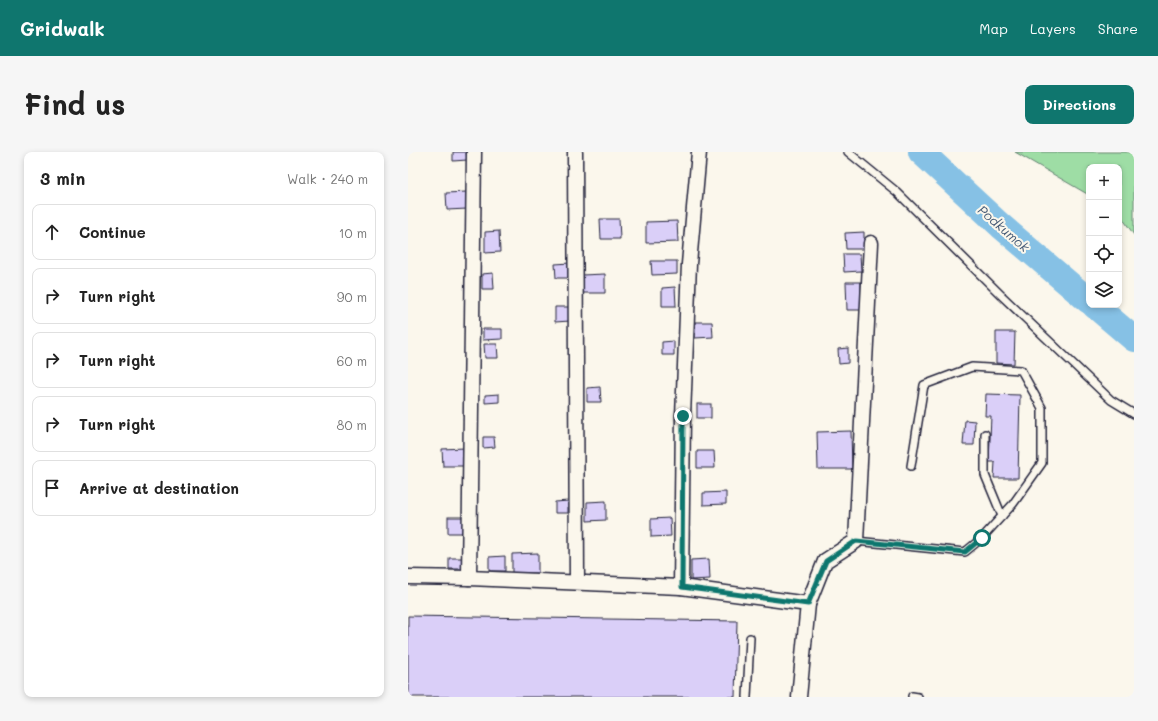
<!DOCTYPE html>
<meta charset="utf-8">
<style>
:root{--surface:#fff;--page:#f6f6f6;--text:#222;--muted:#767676;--line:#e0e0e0;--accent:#0f766e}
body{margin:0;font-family:Mali,sans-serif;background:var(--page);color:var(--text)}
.controls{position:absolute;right:12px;top:12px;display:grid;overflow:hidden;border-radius:8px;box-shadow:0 2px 6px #0003}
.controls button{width:36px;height:36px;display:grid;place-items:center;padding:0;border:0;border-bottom:1px solid var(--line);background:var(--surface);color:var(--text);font:20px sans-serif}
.stop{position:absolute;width:12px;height:12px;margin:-9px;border:3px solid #0f766e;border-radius:50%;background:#fff}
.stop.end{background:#0f766e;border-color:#fff;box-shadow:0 1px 4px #0008}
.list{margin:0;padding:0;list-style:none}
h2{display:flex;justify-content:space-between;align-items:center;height:52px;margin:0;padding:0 16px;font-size:17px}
h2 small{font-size:13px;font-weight:400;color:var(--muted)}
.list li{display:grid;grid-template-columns:26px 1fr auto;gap:12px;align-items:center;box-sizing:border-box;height:56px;margin:0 8px 8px;padding:0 8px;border:1px solid var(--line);border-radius:8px}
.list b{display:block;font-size:15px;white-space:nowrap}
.list em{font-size:13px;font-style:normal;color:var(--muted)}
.icon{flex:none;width:22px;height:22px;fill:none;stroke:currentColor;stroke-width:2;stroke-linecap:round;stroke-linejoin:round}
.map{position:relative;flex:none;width:726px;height:545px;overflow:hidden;border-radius:8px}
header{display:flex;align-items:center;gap:24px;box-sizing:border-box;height:56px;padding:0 20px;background:var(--accent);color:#fff}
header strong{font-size:19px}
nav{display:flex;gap:22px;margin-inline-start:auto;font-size:14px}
.intro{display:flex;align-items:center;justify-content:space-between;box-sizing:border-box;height:96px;padding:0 24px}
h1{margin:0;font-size:28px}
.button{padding:10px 18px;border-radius:8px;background:var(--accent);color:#fff;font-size:14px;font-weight:700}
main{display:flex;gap:24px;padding:0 24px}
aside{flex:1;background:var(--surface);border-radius:8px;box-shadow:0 2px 6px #0003}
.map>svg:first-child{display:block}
</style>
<header>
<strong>Gridwalk</strong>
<nav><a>Map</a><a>Layers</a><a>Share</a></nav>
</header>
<div class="intro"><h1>Find us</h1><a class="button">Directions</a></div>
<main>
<aside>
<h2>3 min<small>Walk · 240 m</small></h2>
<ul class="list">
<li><svg class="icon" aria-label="ahead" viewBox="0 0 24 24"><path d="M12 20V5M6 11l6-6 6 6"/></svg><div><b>Continue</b></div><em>10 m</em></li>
<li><svg class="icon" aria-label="right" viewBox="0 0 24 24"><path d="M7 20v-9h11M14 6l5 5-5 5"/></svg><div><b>Turn right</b></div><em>90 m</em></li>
<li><svg class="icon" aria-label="right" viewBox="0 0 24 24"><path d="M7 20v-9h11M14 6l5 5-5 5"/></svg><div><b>Turn right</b></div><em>60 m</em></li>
<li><svg class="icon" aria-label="right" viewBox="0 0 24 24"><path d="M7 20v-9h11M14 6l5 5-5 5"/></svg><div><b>Turn right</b></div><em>80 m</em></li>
<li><svg class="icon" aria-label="arrive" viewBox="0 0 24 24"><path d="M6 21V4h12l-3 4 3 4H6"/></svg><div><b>Arrive at destination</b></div></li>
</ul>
</aside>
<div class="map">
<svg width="726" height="545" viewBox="0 0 726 545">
<rect width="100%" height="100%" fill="#fbf7ec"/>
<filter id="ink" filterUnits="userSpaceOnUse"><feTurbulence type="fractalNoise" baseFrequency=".025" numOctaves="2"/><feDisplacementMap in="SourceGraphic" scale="8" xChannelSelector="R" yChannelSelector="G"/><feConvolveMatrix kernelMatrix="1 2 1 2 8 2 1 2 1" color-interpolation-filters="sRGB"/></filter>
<g filter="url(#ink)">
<polygon fill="#9edda5" stroke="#608070" points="607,0 726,0 726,83 711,61 711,15 681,15 681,43"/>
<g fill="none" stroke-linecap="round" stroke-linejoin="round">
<g stroke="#86c1e5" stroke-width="26">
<polyline points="513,0 593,74 681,149"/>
<polyline points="686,153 726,187"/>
</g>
</g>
<g fill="#dacff8" stroke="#22223b">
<polygon points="45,0 58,0 59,8 45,9"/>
<polygon points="58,40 59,57 39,58 38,41"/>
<polygon points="192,67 211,67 212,87 193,87"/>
<polygon points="269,69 270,90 238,91 238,70"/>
<polygon points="91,79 92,100 77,101 77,80"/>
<polygon points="456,80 456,97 438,97 437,81"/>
<polygon points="435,102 452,102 453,119 436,120"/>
<polygon points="243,109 269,109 269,122 244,123"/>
<polygon points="162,111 163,126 148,126 147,112"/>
<polygon points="85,121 86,137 74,137 74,122"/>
<polygon points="197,122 197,141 175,141 174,123"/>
<polygon points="438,130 453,130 453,158 439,158"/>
<polygon points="267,135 268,154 254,154 254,136"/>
<polygon points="147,155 161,155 162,169 147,170"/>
<polygon points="287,170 304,170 305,185 287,186"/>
<polygon points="75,177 94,177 94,187 75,188"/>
<polygon points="588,180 607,180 606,212 588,211"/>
<polygon points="266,189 266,203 254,203 254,190"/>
<polygon points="76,192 89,192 90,206 77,206"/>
<polygon points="440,196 440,211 431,212 430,197"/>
<polygon points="192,235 193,250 179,250 179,236"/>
<polygon points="91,242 91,250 77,251 77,243"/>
<polygon points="578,242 612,243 610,326 586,326 587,310 581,310 583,264 577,264"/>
<rect x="289" y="252" width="14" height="14"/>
<polygon points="557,268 567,269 566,293 555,293"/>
<polygon points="443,279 444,317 410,317 409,280"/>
<polygon points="75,285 86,285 87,295 75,296"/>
<polygon points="57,296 58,314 35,314 34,297"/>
<polygon points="289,299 306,299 307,316 289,316"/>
<polygon points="318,340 318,352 295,353 295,341"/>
<polygon points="160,349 160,361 147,361 147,350"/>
<polygon points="198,349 198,368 179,369 179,350"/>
<rect x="40" y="365" width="17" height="16"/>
<polygon points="262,366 263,384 243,385 243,367"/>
<polygon points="130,401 130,421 104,421 104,402"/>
<polygon points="97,404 97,419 81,419 81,405"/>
<rect x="41" y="406" width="14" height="11"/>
<polygon points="301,407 302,427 283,428 283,408"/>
<polygon points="0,464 329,469 327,545 0,545"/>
</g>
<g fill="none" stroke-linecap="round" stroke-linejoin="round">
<g stroke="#22223b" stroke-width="10">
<g id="lane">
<polyline points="440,0 489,40 594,144 703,248 726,262"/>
<polyline points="577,282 577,323 594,364"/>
<polyline points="448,389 557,400 574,386 605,352 634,311 634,256 613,218 564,215 516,233 503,314"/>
<polyline points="504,544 510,545"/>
<polyline points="339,545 342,486"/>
</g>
</g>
<g stroke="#22223b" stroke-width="17">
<g id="street">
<polyline points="167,0 169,430"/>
<polyline points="0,425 61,426 273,435 400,452 391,545"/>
<polyline points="61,426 66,0"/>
<polyline points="273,435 275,264 281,112 291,0"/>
<polyline points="400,452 417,409 448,389 463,91"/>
</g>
</g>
<use href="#lane" stroke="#fbf7ec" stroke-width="7"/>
<use href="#street" stroke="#fbf7ec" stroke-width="14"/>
</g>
</g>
<g fill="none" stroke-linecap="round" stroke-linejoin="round" filter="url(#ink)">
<polyline stroke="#0f766e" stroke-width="5" points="275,264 274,435 400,452 418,409 448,389 557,400 574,386"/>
</g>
<g text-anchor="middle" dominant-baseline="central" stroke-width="4" stroke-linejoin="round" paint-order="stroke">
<g font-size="13" font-style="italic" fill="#455a76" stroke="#fbf7ec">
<text transform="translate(596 76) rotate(41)">Podkumok</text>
</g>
</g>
</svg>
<div class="controls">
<button>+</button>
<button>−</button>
<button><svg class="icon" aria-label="locate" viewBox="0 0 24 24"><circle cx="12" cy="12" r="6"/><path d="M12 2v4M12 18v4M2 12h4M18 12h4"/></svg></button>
<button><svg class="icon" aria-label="layers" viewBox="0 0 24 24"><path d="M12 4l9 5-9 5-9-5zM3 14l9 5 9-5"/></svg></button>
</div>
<div class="stop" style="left:574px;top:386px"></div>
<div class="stop end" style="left:275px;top:264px"></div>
</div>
</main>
